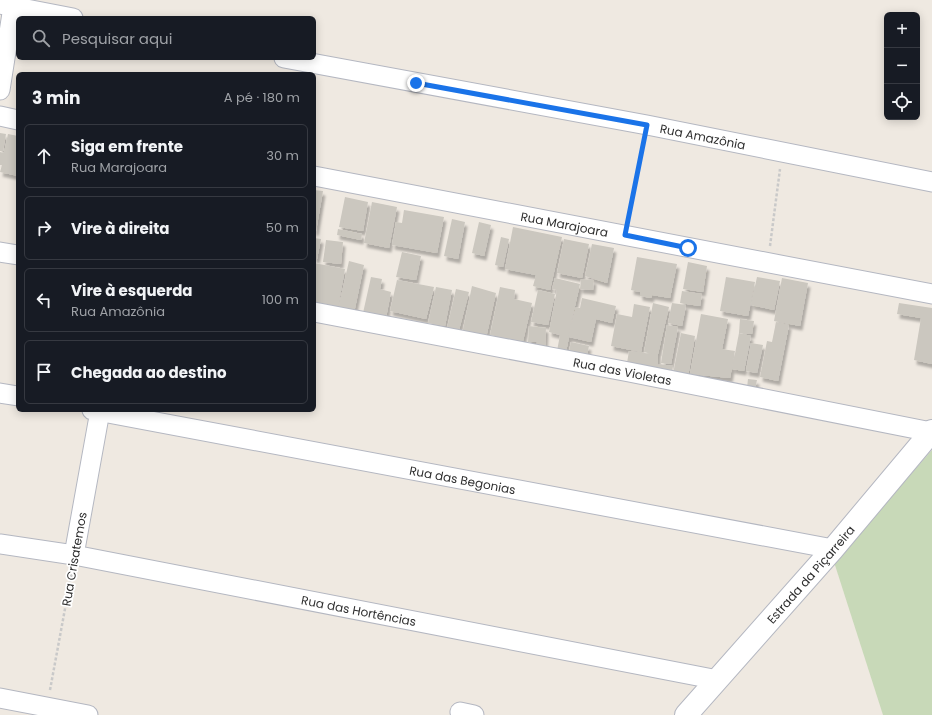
<!DOCTYPE html>
<html lang="pt">
<meta charset="utf-8">
<style>
:root{--surface:#171b24;--page:#242831;--text:#f1f3f6;--muted:#9ea1a6;--line:#363941}
body{margin:0;font-family:Poppins,sans-serif;background:var(--page);color:var(--text)}
.controls{position:absolute;right:12px;top:12px;display:grid;overflow:hidden;border-radius:6px;box-shadow:0 2px 10px #0003}
.controls button{width:36px;height:36px;display:grid;place-items:center;padding:0;border:0;border-bottom:1px solid var(--line);background:var(--surface);color:var(--text);font:20px sans-serif}
.stop{position:absolute;width:12px;height:12px;margin:-9px;border:3px solid #1a73e8;border-radius:50%;background:#fff}
.stop.end{background:#1a73e8;border-color:#fff;box-shadow:0 1px 4px #0008}
.list{margin:0;padding:0;list-style:none}
h2{display:flex;justify-content:space-between;align-items:center;height:52px;margin:0;padding:0 16px;font-size:17px}
h2 small{font-size:13px;font-weight:400;color:var(--muted)}
.list li{display:grid;grid-template-columns:26px 1fr auto;gap:12px;align-items:center;box-sizing:border-box;height:64px;margin:0 8px 8px;padding:0 8px;border:1px solid var(--line);border-radius:6px}
.list b{display:block;font-size:15px;white-space:nowrap}
.list p{margin:0;font-size:13px;white-space:nowrap;color:var(--muted)}
.list em{font-size:13px;font-style:normal;color:var(--muted)}
.icon{flex:none;width:22px;height:22px;fill:none;stroke:currentColor;stroke-width:2;stroke-linecap:round;stroke-linejoin:round}
.map{position:relative;flex:none;width:932px;height:715px;overflow:hidden}
.search{position:absolute;background:var(--surface);box-shadow:0 2px 10px #0003;left:16px;top:16px;width:300px;height:44px;display:flex;align-items:center;gap:10px;box-sizing:border-box;padding:0 14px;border-radius:6px;color:var(--muted);font-size:15px}
.panel{position:absolute;background:var(--surface);box-shadow:0 2px 10px #0003;left:16px;top:72px;width:300px;height:340px;border-radius:6px}
.map>svg:first-child{display:block}
</style>
<div class="map">
<svg width="932" height="715" viewBox="0 0 932 715">
<defs>
<filter id="shadow"><feDropShadow dx="2.5" dy="4.5" stdDeviation="1" flood-color="#0004"/></filter>
</defs>
<rect width="100%" height="100%" fill="#efe9e1"/>
<polygon fill="#c8d9b8" points="932,450 932,715 883,715 834,562"/>
<g fill="#cbc7bf" filter="url(#shadow)">
<polygon points="0,133 6,134 3,151 0,151"/>
<polygon points="8,134 18,136 18,176 0,172 2,165 0,165 0,152 4,153 2,162"/>
<polygon points="314,190 323,191 316,231 314,231"/>
<polygon points="345,197 368,202 363,231 339,227"/>
<polygon points="372,202 397,207 389,248 364,243"/>
<polygon points="404,210 444,217 437,253 392,245 396,222 402,223"/>
<polygon points="452,219 465,222 458,259 444,256"/>
<polygon points="479,222 491,225 484,256 472,253"/>
<polygon points="513,227 562,237 550,290 533,286 536,275 505,269"/>
<polygon points="338,229 362,234 361,240 337,235"/>
<polygon points="501,237 509,239 503,267 495,265"/>
<polygon points="314,238 321,239 317,259 314,258"/>
<polygon points="564,239 589,244 582,278 557,273"/>
<polygon points="326,240 343,242 341,264 323,262"/>
<polygon points="592,244 614,248 607,283 585,276"/>
<polygon points="402,252 421,256 416,280 396,277"/>
<polygon points="637,257 677,264 670,298 652,295 651,298 640,296 640,292 631,290"/>
<polygon points="349,261 364,265 354,313 338,310"/>
<polygon points="688,262 707,266 703,292 683,289"/>
<polygon points="314,263 345,269 337,313 314,308"/>
<polygon points="371,277 382,279 380,289 391,292 386,318 363,313"/>
<polygon points="726,277 755,282 748,316 720,311"/>
<polygon points="757,277 780,281 774,310 751,305"/>
<polygon points="555,278 580,284 568,337 576,307 580,308 582,298 616,306 612,323 596,319 591,342 569,337 566,352 557,351 560,335 549,332 557,290 552,289"/>
<polygon points="782,278 808,283 800,326 774,321"/>
<polygon points="581,279 594,280 593,290 580,289"/>
<polygon points="397,280 434,287 426,319 390,311"/>
<polygon points="472,286 496,293 486,338 462,334"/>
<polygon points="436,287 452,290 445,326 428,323"/>
<polygon points="500,287 515,290 514,299 532,303 523,341 490,335"/>
<polygon points="456,289 469,292 459,330 447,328"/>
<polygon points="538,290 555,294 548,325 531,322"/>
<polygon points="682,291 702,294 700,306 680,303"/>
<polygon points="653,303 669,307 658,354 658,369 627,363 629,351 652,354 644,352"/>
<polygon points="672,303 686,305 682,326 668,323"/>
<polygon points="899,303 932,308 932,364 914,360 921,318 897,314"/>
<polygon points="634,304 650,307 641,352 611,346 617,314 632,317"/>
<polygon points="701,314 728,319 722,349 735,351 730,378 690,374"/>
<polygon points="740,319 754,321 752,334 739,333"/>
<polygon points="776,322 789,325 778,381 760,377 767,341 772,342"/>
<polygon points="667,325 678,327 671,364 661,363"/>
<polygon points="529,326 546,328 545,350 536,349 537,342 528,342"/>
<polygon points="681,333 695,336 688,377 673,374"/>
<polygon points="739,333 751,336 744,371 732,369"/>
<polygon points="571,342 589,346 587,355 569,351"/>
<polygon points="751,343 763,345 757,373 746,371"/>
<polygon points="659,364 673,366 672,370 658,368"/>
<polygon points="748,379 757,380 755,389 747,388"/>
</g>
<g fill="none" stroke-linecap="round" stroke-linejoin="round">
<g stroke="#b4b7c1" stroke-width="21">
<g id="street">
<polyline points="0,4 73,18"/>
<path id="s1" d="M284,58L647,125L932,182"/>
<polyline points="0,90 13,7"/>
<polyline points="0,116 18,120"/>
<path id="s2" d="M314,176L932,294"/>
<polyline points="0,252 18,255"/>
<path id="s3" d="M314,312L629,372L931,432"/>
<polyline points="0,393 18,396"/>
<path id="s4" d="M92,410L833,549"/>
<path id="s5" d="M0,544L74,555L718,680"/>
<polyline points="74,555 100,411"/>
<polyline points="0,698 88,715"/>
<polyline points="460,712 474,715"/>
</g>
</g>
<g stroke="#b4b7c1" stroke-width="24">
<g id="secondary">
<path id="s6" d="M686,715L833,549L932,431"/>
</g>
</g>
<g stroke="#c9c9c9" stroke-width="2.5" stroke-dasharray="3 2" stroke-linecap="butt">
<polyline points="628,218 644,141"/>
<polyline points="770,246 780,169"/>
<polyline points="50,690 72,571"/>
</g>
<use href="#street" stroke="#fff" stroke-width="19"/>
<use href="#secondary" stroke="#fff" stroke-width="22"/>
</g>
<g fill="none" stroke-linecap="round" stroke-linejoin="round">
<polyline stroke="#1a73e8" stroke-width="5" points="416,83 647,125 625,235 688,248"/>
</g>
<g text-anchor="middle" dominant-baseline="central" stroke-width="3.5" stroke-linejoin="round" paint-order="stroke">
<g font-size="12" fill="#2e2e2e" stroke="#fff">
<text stroke="none"><textPath href="#s1" startOffset="426">Rua Amazônia</textPath></text>
<text stroke="none"><textPath href="#s2" startOffset="255">Rua Marajoara</textPath></text>
<text stroke="none"><textPath href="#s3" startOffset="314">Rua das Violetas</textPath></text>
<text stroke="none"><textPath href="#s4" startOffset="377">Rua das Begonias</textPath></text>
<text transform="translate(74 559) rotate(-80)">Rua Crisatemos</text>
<text stroke="none"><textPath href="#s6" startOffset="188">Estrada da Piçarreira</textPath></text>
<text stroke="none"><textPath href="#s5" startOffset="365">Rua das Hortências</textPath></text>
</g>
</g>
</svg>
<div class="controls">
<button>+</button>
<button>−</button>
<button><svg class="icon" aria-label="locate" viewBox="0 0 24 24"><circle cx="12" cy="12" r="6"/><path d="M12 2v4M12 18v4M2 12h4M18 12h4"/></svg></button>
</div>
<div class="stop" style="left:688px;top:248px"></div>
<div class="stop end" style="left:416px;top:83px"></div>
<div class="search"><svg class="icon" aria-label="search" viewBox="0 0 24 24"><circle cx="10" cy="10" r="6"/><path d="M15 15l6 6"/></svg>Pesquisar aqui</div>
<section class="panel">
<h2>3 min<small>A pé · 180 m</small></h2>
<ul class="list">
<li><svg class="icon" aria-label="ahead" viewBox="0 0 24 24"><path d="M12 20V5M6 11l6-6 6 6"/></svg><div><b>Siga em frente</b><p>Rua Marajoara</p></div><em>30 m</em></li>
<li><svg class="icon" aria-label="right" viewBox="0 0 24 24"><path d="M7 20v-9h11M14 6l5 5-5 5"/></svg><div><b>Vire à direita</b></div><em>50 m</em></li>
<li><svg class="icon" aria-label="left" viewBox="0 0 24 24"><path d="M17 20v-9H6M10 6l-5 5 5 5"/></svg><div><b>Vire à esquerda</b><p>Rua Amazônia</p></div><em>100 m</em></li>
<li><svg class="icon" aria-label="arrive" viewBox="0 0 24 24"><path d="M6 21V4h12l-3 4 3 4H6"/></svg><div><b>Chegada ao destino</b></div></li>
</ul>
</section>
</div>
